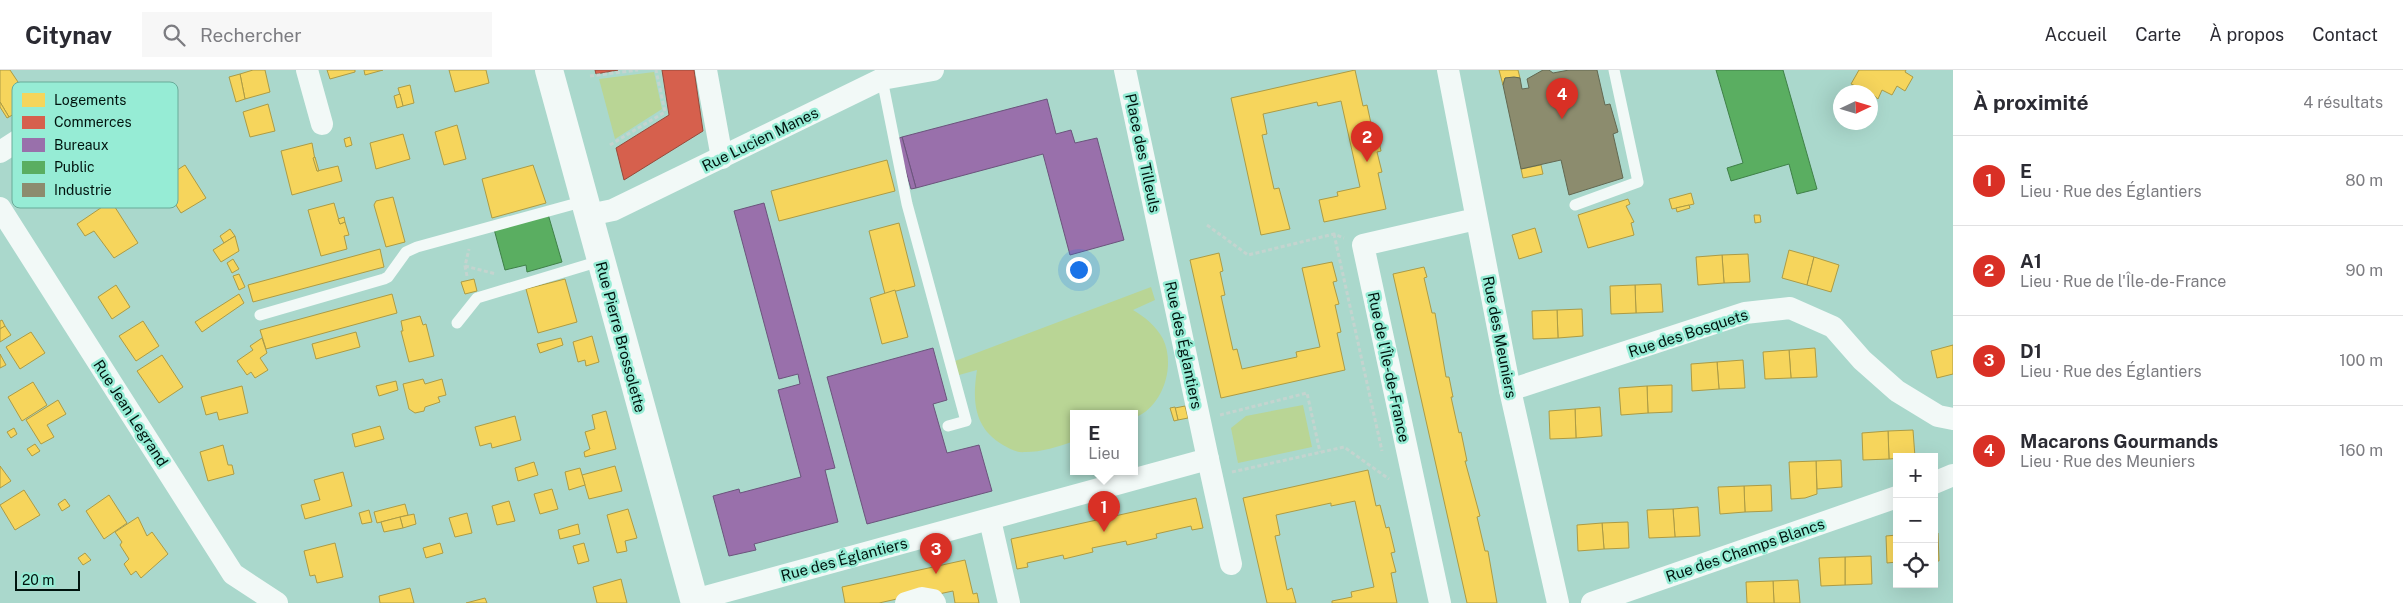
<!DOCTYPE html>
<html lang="fr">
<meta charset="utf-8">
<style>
:root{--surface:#fff;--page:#f7f7f7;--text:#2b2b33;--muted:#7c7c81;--line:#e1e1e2;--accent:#d93025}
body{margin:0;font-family:"Public Sans",sans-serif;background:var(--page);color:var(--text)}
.controls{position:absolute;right:15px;bottom:15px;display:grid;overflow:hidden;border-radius:0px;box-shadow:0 5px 20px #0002}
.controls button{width:45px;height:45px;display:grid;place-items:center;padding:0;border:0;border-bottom:1px solid var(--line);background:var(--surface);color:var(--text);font:25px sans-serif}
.compass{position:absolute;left:1833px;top:15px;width:45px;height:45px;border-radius:50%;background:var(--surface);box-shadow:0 5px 20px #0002;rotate:86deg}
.scale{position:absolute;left:15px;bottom:12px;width:65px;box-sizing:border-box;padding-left:5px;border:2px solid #00130e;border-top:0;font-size:14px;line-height:18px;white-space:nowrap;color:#00130e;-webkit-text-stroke:4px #96ecd5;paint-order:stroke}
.you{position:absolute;left:1078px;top:199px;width:18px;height:18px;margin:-12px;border:4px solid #fff;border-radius:50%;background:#1a73e8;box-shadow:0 0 0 8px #1a73e833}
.badge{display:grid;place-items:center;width:32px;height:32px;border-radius:50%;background:var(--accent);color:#fff;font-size:16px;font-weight:700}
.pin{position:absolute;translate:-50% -41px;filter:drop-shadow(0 1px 2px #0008)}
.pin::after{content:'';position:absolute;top:26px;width:18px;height:15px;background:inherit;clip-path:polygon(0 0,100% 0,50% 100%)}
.popup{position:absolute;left:1070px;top:340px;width:68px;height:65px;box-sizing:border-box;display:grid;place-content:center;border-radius:0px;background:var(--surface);filter:drop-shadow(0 1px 4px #0005);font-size:16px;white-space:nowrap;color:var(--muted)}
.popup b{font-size:19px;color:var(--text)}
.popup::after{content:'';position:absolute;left:50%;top:100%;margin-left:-10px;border:10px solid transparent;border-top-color:var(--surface)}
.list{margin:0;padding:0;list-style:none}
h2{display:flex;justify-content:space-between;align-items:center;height:65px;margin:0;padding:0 20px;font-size:21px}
h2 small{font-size:16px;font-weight:400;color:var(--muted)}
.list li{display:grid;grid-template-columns:32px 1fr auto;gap:15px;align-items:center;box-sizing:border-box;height:90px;padding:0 20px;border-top:1px solid var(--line)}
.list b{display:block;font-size:19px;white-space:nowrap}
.list p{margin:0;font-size:16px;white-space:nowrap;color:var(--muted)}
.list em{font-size:16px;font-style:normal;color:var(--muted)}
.icon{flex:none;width:28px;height:28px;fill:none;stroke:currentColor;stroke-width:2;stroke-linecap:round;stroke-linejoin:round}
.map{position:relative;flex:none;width:1953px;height:533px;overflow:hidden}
header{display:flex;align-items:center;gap:30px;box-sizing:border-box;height:70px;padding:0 25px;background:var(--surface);border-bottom:1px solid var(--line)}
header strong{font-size:24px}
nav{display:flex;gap:28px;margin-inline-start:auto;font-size:18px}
.search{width:350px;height:45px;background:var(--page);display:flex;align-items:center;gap:12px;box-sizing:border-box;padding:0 18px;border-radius:0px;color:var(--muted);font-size:19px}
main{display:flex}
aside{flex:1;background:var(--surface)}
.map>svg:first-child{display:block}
</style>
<header>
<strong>Citynav</strong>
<div class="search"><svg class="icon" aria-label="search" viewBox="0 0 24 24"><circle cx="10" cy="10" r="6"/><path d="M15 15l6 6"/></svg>Rechercher</div>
<nav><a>Accueil</a><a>Carte</a><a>À propos</a><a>Contact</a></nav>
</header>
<main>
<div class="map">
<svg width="1953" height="533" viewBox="0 0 1953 533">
<rect width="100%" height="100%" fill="#aad8cc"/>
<g fill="#b9d595">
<polygon points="654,2 662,39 615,69 599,9"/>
<path d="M1151,217L1155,230L1133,240C1145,247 1156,256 1163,269C1176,296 1163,337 1134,348V343H1074V371C1058,377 1042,382 1025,382C1017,383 1010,379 1003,375C974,358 972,331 977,300L959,305L955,291Z"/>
<polygon points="1303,335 1312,377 1238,393 1231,358 1246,346"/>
</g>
<g fill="#f6d55c" stroke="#ac9b45">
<polygon points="0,0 10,0 32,33 9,47 0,32"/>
<polygon points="253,0 265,0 270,22 245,29 240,4"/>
<polygon points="327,0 355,0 355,2 330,9"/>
<polygon points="364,0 383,0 365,5"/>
<polygon points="449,0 486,0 489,13 455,22"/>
<polygon points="1355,0 1363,36 1367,35 1372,58 1376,57 1381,81 1377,82 1382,102 1378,103 1386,139 1324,152 1319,130 1338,126 1337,122 1360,117 1341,31 1318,36 1317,32 1263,44 1267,64 1262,65 1274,119 1279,118 1290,159 1261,165 1231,28"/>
<polygon points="1499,0 1518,0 1520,8 1505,8 1503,15"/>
<polygon points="1859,0 1906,0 1905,2 1913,7 1905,21 1897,16 1892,25 1882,20 1878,29 1870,22 1851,14"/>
<polygon points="240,4 245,29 236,32 229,7"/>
<polygon points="410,15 414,33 403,36 398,18"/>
<polygon points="155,22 171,50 138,72 131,62 141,56 130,38"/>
<polygon points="400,24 403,36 397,38 394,26"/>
<polygon points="0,32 9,47 7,48 0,37"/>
<polygon points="268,34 275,61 250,67 243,42"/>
<polygon points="457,55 466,89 444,95 435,62"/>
<polygon points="403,64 410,89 376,99 370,73"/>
<polygon points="350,67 352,75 346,77 344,69"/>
<polygon points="312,73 317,101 338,96 342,111 292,125 281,81"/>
<polygon points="103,78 115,97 89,114 77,95"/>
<polygon points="315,87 319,101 317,101 313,88"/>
<polygon points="53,88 66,108 56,115 59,119 39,132 22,108"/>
<polygon points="887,90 895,121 779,151 771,121"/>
<polygon points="185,95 206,128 181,143 169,124 163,128 155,114"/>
<polygon points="533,95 546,133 492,148 482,109"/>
<polygon points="1541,95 1543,104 1523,108 1521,99"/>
<polygon points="1691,123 1694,134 1672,139 1669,129"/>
<polygon points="393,127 405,172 386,177 374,135 376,131"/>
<polygon points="1628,129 1630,134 1626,136 1634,152 1631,153 1634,165 1588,178 1578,145"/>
<polygon points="111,131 138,173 114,188 94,161 85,166 77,154"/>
<polygon points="334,133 340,154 345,152 349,165 344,166 347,179 321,186 308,140"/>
<polygon points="1689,135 1690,138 1677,142 1676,138"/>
<polygon points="1754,145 1760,145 1761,152 1755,153"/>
<polygon points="344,147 345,152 340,154 338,149"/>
<polygon points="899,153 915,216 885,224 869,161"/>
<polygon points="1535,158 1542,182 1519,189 1512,165"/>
<polygon points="230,159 235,166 224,173 220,166"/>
<polygon points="235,166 239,181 221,192 213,180"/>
<polygon points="380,179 384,197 253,232 248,215"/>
<polygon points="1789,180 1814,187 1807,215 1782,208"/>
<polygon points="1219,183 1223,201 1220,202 1225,225 1221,226 1233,280 1237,279 1242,299 1297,287 1296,282 1320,277 1302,198 1332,192 1337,211 1333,212 1339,234 1335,235 1341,262 1337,263 1345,300 1221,328 1190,190"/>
<polygon points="1748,184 1750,212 1724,213 1722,185"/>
<polygon points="1722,185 1724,213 1698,215 1696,187"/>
<polygon points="1814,187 1839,195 1831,222 1807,215"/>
<polygon points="233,189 239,199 232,203 227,193"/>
<polygon points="1424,197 1427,207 1424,208 1432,243 1435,243 1446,307 1449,307 1453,327 1451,327 1459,363 1461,362 1467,391 1465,391 1480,446 1477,447 1485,481 1488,481 1497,533 1467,533 1393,204"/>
<polygon points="239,204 245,217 239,220 233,206"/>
<polygon points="474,209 477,221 465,224 461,212"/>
<polygon points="565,209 577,252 538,263 526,219"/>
<polygon points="1661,214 1663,242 1636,243 1635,215"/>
<polygon points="116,215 130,237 112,249 98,227"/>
<polygon points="1635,215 1636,243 1611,244 1610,216"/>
<polygon points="895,220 908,267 882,274 870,228"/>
<polygon points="239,224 244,233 202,262 195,252"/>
<polygon points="392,224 397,243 266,279 260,260"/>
<polygon points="1582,239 1583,266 1558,268 1557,240"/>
<polygon points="1557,240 1558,268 1533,269 1532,241"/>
<polygon points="420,246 423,255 426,254 434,286 409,292 401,261 403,261 401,251"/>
<polygon points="2,250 5,256 0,259 0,251"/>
<polygon points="143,251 159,276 136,291 119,266"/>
<polygon points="5,256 11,265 0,272 0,259"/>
<polygon points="31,262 45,283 20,299 6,277"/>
<polygon points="356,262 360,277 316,289 312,274"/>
<polygon points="592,266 599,292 586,296 585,290 578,292 573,272"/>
<polygon points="262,268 267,283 260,288 268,300 255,308 251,302 247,305 237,291 253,280 250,276"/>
<polygon points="561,268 563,275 540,283 537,274"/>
<polygon points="1953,275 1953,304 1937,308 1931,281"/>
<polygon points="1815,278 1817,307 1791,308 1789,280"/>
<polygon points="1789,280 1791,308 1765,309 1763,282"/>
<polygon points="0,284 6,295 0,298"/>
<polygon points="162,285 183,317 159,333 137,301"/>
<polygon points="1743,290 1745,318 1719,319 1717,292"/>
<polygon points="1717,292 1719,319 1692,321 1691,294"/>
<polygon points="423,309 425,314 442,309 446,325 438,327 440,332 425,337 424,341 415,343 409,339 403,314"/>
<polygon points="396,311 398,320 379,326 376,316"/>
<polygon points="33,312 47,335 22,351 8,327"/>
<polygon points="1672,315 1672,342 1648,343 1647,316"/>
<polygon points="242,316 248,343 219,350 217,342 206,345 201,327"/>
<polygon points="1647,316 1648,343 1621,345 1619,318"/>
<polygon points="58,330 66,344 47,355 54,367 41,374 26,350"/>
<polygon points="1185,336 1188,348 1178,350 1175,338"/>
<polygon points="1600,337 1602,366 1576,368 1575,339"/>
<polygon points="1170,338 1175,337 1178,350 1174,351"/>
<polygon points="1575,339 1576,368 1550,369 1549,341"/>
<polygon points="606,341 616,379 585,387 584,382 590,379 585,362 595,359 592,345"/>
<polygon points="515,346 521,370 492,378 491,373 480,376 475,357"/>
<polygon points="380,356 384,369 355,377 352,364"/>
<polygon points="14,358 17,364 11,368 7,362"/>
<polygon points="1913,360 1915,387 1889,389 1888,361"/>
<polygon points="1888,361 1889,389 1863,390 1862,363"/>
<polygon points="35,374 40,381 32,386 27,379"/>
<polygon points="223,375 228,395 232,395 234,404 208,411 200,382"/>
<polygon points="1841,390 1842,417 1817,419 1816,391"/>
<polygon points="1816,391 1817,424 1805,428 1791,429 1789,392"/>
<polygon points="534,392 538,405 518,411 515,398"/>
<polygon points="0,396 11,411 0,418"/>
<polygon points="615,396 622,421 589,429 582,405"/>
<polygon points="580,398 585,415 569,420 565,402"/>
<polygon points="1368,400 1376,436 1380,435 1386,458 1389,457 1395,482 1391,483 1396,502 1391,503 1397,533 1332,533 1332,531 1352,527 1351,522 1374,517 1355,431 1331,436 1331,433 1276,445 1280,465 1275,466 1287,520 1292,518 1296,533 1267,533 1243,428"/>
<polygon points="343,402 352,436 305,449 301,435 320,430 314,410"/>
<polygon points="1771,415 1772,441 1745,442 1744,416"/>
<polygon points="1744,416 1745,442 1720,444 1718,417"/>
<polygon points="552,419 558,439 540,444 534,424"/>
<polygon points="24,420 40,445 15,460 0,435"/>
<polygon points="109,425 127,453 104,469 86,441"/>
<polygon points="1196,428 1203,458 1192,460 1191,456 1156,464 1157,468 1127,475 1126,471 1092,478 1093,482 1064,489 1063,485 1027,493 1028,497 1017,499 1011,469"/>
<polygon points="65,429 70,436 62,441 58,434"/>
<polygon points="509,431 515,451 497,455 492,436"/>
<polygon points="405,434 408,445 377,453 374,442"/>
<polygon points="1698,437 1700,466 1675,467 1673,439"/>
<polygon points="628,439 637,468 625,471 627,481 617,483 607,445"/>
<polygon points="1673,439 1675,467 1649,468 1647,440"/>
<polygon points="369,440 372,452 362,454 359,443"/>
<polygon points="467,443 472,463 455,467 449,448"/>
<polygon points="414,444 416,454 403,458 400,447"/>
<polygon points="138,447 147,466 152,462 168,484 141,508 136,501 131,505 124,494 129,489 120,475 122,472 115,462"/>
<polygon points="400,447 403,458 384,462 381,452"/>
<polygon points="1628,452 1629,478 1604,479 1602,453"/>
<polygon points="1602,453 1604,479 1578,481 1577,455"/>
<polygon points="578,454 580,464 560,469 558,460"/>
<polygon points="1938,463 1939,491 1934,491 1934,464"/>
<polygon points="1897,465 1897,492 1887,493 1886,466"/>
<polygon points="335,473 343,507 317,513 315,505 310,506 304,481"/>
<polygon points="440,473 443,483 426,488 423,478"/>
<polygon points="584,473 589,491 578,494 573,476"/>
<polygon points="85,483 91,490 83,495 78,488"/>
<polygon points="1871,486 1872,514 1845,515 1845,487"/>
<polygon points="1845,487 1845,515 1821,516 1819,488"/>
<polygon points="965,490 973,524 977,523 979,533 955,533 953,521 929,526 928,522 879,533 845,533 842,517"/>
<polygon points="621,509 627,533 597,533 593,517"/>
<polygon points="1798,510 1800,533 1774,533 1773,511"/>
<polygon points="1773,511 1774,533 1747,533 1746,512"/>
<polygon points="410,518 414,533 380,533 379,526"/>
<polygon points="485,528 487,533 466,533"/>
</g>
<g fill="#d6604d" stroke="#96493a">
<polygon points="595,0 618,0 596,4"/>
<polygon points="662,0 694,0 703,61 624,110 616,78 669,45"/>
</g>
<g fill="#9970ab" stroke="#6b547c">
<polygon points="1047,29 1056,64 1071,60 1075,73 1097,68 1124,170 1070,185 1043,84 916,118 902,67"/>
<polygon points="902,67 916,118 911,119 897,69"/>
<polygon points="764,133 835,398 825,400 838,452 754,474 756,480 729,486 713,426 739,419 740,423 801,407 778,320 800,314 798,304 779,309 734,141"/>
<polygon points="933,278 947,330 933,334 947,383 979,375 992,421 867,454 827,307"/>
</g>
<g fill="#5aae61" stroke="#3f8048">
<polygon points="1716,0 1783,0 1817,119 1797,124 1789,94 1731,111 1727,98 1743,93"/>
<polygon points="548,144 562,192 527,202 526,195 505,200 494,159"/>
</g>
<polygon fill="#8c8c6e" stroke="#626851" points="1543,0 1549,0 1553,3 1569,0 1597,0 1605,35 1610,34 1618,62 1613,64 1623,108 1569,125 1561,90 1521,99 1503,15 1505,8 1514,7 1520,8 1522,19 1529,18 1527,9"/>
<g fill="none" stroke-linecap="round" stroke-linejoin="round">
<g stroke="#c4d4cf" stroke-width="3" stroke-dasharray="4 2.5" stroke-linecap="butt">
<polyline points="590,6 638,0"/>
<polyline points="610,75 665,42 656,0"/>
<polyline points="1207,155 1248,185 1334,164 1344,168"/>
<polyline points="1334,164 1382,381"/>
<polyline points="465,196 496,204"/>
<polyline points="467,206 465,196 469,179"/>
<polyline points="1220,345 1307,323 1320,382"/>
<polyline points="1232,402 1344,377 1389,409"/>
</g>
<g stroke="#f2f9f7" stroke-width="11">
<polyline points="882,9 907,134 966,351 948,356"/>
<polyline points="1575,135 1638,112 1614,0"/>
<polyline points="260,245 384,209 388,207 406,182 417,177 585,131"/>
<polyline points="457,253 477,228 600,191"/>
</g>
<g stroke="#f2f9f7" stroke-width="22">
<polyline points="307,0 322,54"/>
<polyline points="706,0 722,88"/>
<polyline points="1448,0 1510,320 1558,533"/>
<polyline points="0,82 81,30"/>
<polyline points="0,138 233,504 277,533"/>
<polyline points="589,145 613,140 882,9 933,0"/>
<polyline points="1510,320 1745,243 1790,238 1833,257 1862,290 1897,321 1938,346 1953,349"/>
<polyline points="1208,389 1231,494"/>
<polyline points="1934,413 1953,405"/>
<polyline points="990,450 1009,533"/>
<polyline points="694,530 1208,389 1125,0"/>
<polyline points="906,533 922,528 933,530 935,533"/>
<polyline points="1440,533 1363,175 1476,149"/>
<polyline points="1592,533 1897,427"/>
</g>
<polyline stroke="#f2f9f7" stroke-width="28" points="549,0 695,533"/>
</g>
<g text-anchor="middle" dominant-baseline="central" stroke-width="5" stroke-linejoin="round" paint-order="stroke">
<g font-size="15" fill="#00130e" stroke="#96ecd5">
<text transform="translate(760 69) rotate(-26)">Rue Lucien Manes</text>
<text transform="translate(1143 83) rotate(78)">Place des Tilleuls</text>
<text transform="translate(1688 263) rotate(-18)">Rue des Bosquets</text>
<text transform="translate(621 267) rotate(75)">Rue Pierre Brossolette</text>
<text transform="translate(1500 267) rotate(79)">Rue des Meuniers</text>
<text transform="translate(1184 275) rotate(78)">Rue des Églantiers</text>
<text transform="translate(1389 297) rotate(78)">Rue de l'Île-de-France</text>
<text transform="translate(131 343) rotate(57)">Rue Jean Legrand</text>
<text transform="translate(1745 480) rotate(-19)">Rue des Champs Blancs</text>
<text transform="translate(844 489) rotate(-15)">Rue des Églantiers</text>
</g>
</g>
<rect x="12" y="12" width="166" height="126" rx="8" fill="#96ecd5" stroke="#69ab99" stroke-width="1"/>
<rect x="22" y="23" width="23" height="14" fill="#f6d55c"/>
<rect x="22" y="46" width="23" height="13" fill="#d6604d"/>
<rect x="22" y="68" width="23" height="14" fill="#9970ab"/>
<rect x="22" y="91" width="23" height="13" fill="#5aae61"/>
<rect x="22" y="113" width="23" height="14" fill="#8c8c6e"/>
<g font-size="14" fill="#00130e">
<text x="54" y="35">Logements</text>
<text x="54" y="57">Commerces</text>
<text x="54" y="80">Bureaux</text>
<text x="54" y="102">Public</text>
<text x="54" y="125">Industrie</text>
</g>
</svg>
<div class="controls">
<button>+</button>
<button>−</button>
<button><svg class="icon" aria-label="locate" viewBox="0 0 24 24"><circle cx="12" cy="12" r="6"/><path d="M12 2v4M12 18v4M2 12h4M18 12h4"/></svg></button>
</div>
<svg class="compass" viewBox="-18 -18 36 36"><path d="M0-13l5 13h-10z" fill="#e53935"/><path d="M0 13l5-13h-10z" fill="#7c7c81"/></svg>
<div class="scale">20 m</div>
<div class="you"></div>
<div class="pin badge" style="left:1104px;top:462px">1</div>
<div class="popup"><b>E</b>Lieu</div>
<div class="pin badge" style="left:1367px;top:92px">2</div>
<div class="pin badge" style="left:936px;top:504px">3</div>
<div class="pin badge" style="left:1562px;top:49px">4</div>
</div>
<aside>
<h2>À proximité<small>4 résultats</small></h2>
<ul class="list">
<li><span class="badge">1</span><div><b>E</b><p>Lieu · Rue des Églantiers</p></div><em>80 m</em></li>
<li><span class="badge">2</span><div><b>A1</b><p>Lieu · Rue de l'Île-de-France</p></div><em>90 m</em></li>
<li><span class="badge">3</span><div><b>D1</b><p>Lieu · Rue des Églantiers</p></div><em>100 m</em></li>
<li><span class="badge">4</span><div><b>Macarons Gourmands</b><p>Lieu · Rue des Meuniers</p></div><em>160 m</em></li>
</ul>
</aside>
</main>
